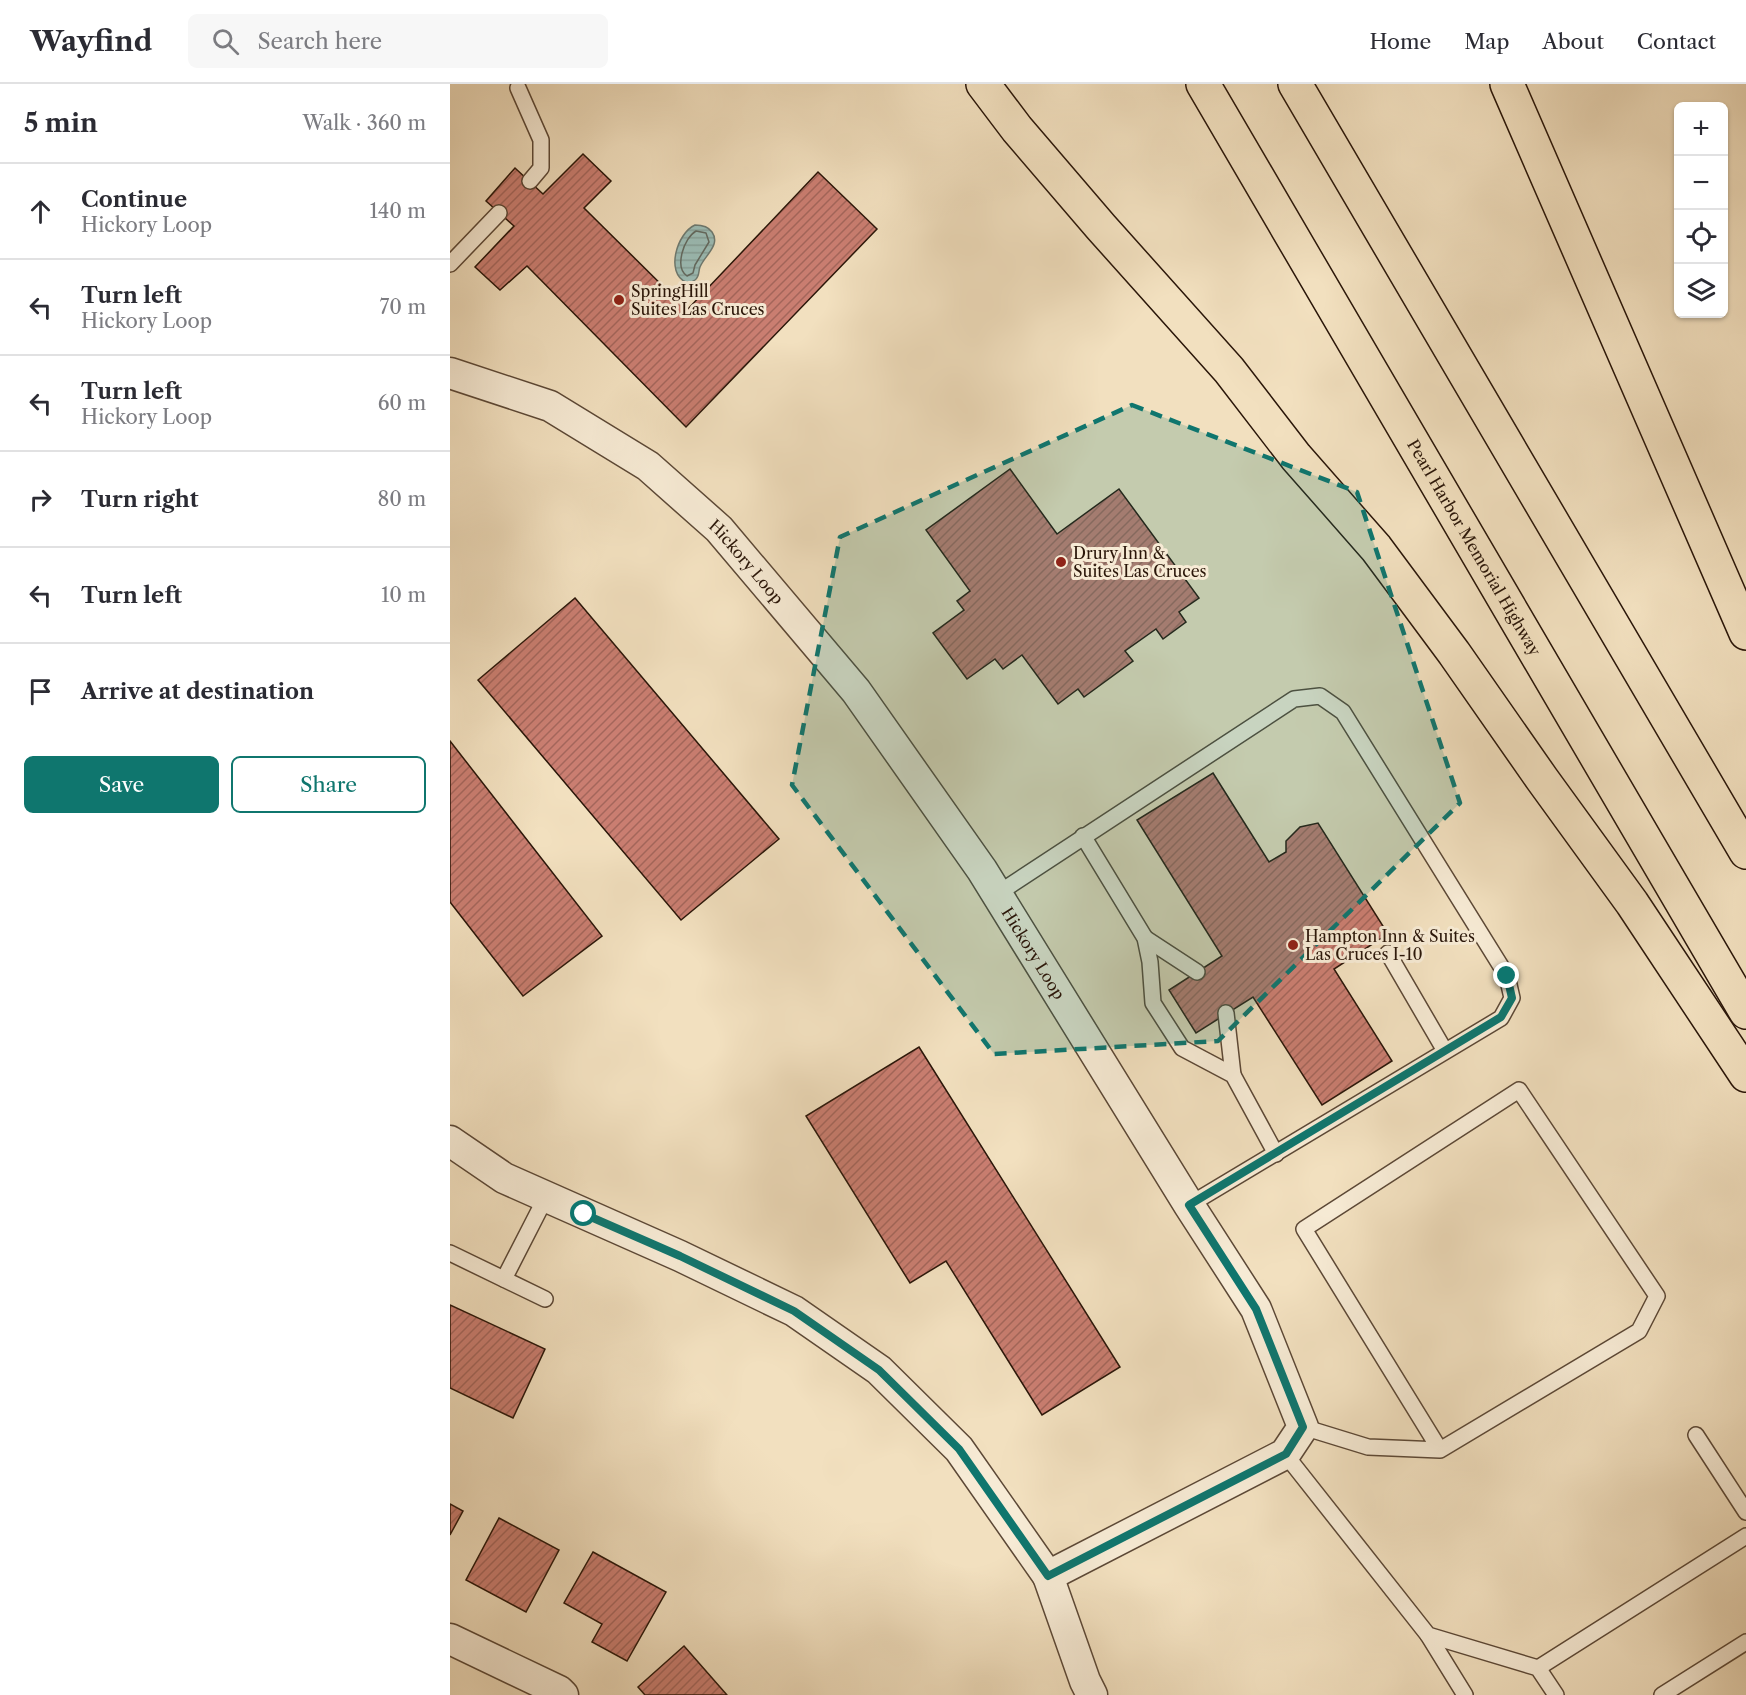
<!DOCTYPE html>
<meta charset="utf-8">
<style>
:root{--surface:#fff;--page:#f7f7f7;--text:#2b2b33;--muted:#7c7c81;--line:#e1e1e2;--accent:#0f766e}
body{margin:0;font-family:"Libre Caslon Text",serif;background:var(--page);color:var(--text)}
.controls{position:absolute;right:18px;top:18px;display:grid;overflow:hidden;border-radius:9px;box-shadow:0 2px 4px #0004}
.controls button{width:54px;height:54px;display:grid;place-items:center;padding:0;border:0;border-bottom:2px solid var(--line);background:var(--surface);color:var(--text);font:30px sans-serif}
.stop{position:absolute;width:18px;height:18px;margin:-14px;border:4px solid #0f766e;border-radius:50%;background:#fff}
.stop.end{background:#0f766e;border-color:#fff;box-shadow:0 2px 6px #0008}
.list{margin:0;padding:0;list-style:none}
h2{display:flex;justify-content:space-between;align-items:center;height:78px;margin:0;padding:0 24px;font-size:26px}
h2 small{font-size:20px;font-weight:400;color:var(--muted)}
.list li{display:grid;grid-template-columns:39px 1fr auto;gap:18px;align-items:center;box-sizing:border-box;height:96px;padding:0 24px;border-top:2px solid var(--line)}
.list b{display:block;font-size:22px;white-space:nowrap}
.list p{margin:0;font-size:20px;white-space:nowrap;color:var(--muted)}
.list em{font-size:20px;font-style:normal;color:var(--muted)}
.actions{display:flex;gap:12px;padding:18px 24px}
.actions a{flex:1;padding:14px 0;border:2px solid var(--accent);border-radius:9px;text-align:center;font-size:21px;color:var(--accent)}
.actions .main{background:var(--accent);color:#fff}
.icon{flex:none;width:33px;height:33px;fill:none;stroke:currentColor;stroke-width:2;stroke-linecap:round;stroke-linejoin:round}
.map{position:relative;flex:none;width:1296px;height:1611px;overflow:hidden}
header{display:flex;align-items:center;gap:36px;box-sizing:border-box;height:84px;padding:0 30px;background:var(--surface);border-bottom:2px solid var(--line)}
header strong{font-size:28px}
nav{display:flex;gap:33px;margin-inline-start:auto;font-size:21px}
.search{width:420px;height:54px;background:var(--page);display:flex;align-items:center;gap:15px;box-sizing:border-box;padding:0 21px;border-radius:9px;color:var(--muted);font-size:22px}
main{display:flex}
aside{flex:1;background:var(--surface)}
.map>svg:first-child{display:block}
</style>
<header>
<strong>Wayfind</strong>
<div class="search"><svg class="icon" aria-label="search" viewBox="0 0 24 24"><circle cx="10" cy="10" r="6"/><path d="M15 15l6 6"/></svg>Search here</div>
<nav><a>Home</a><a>Map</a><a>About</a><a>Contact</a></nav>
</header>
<main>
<aside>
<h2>5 min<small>Walk · 360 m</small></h2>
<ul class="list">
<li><svg class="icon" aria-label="ahead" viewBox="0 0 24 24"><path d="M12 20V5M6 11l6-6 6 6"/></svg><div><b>Continue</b><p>Hickory Loop</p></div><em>140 m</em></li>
<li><svg class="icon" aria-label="left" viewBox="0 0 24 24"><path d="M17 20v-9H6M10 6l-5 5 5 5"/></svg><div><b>Turn left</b><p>Hickory Loop</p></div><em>70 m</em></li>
<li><svg class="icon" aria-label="left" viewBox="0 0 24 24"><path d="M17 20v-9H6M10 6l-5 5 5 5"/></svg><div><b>Turn left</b><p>Hickory Loop</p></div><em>60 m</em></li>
<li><svg class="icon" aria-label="right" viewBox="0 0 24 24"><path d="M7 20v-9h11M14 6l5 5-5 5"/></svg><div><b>Turn right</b></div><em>80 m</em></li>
<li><svg class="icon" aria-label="left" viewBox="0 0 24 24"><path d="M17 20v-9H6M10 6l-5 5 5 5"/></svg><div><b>Turn left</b></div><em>10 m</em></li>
<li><svg class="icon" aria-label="arrive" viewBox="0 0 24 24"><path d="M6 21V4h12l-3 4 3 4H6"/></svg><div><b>Arrive at destination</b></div></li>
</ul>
<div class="actions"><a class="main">Save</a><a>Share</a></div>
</aside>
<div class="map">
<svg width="1296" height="1611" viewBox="0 0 1296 1611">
<defs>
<pattern id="water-rules" width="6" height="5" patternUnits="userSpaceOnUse" patternTransform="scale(1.5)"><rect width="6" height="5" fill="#9cbdb6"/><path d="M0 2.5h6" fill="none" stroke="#87a29b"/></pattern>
<pattern id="building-hatch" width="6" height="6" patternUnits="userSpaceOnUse" patternTransform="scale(1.5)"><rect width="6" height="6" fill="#ca7e71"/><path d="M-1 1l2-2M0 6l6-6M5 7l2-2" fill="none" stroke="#a4665b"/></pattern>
</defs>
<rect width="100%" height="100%" fill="#f2e0bf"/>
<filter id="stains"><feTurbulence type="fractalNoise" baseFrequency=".00333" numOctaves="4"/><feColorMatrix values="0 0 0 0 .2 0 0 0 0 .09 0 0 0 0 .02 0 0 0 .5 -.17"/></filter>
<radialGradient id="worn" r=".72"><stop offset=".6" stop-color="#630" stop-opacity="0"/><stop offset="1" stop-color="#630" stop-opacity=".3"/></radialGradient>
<path fill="url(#water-rules)" stroke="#6e7a71" stroke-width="1.5" d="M245,141C252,141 258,142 262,148C271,161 255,171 250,183C248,188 250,192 245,196C241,199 240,198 236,198C215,189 227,149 245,141Z"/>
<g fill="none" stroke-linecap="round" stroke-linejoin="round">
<path stroke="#636a60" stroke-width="1.5" d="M246,147L256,149L259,158L245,181L243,189L237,192C224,183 234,154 246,147Z"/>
</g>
<g fill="url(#building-hatch)" stroke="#2a1609" stroke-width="1.5">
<polygon points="133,70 161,97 134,124 237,226 368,88 427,145 236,343 77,182 50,206 25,183 64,142 36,117 65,84 93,110"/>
<polygon points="560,385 607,450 669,405 749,514 729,528 736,538 713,555 706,545 675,567 683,577 634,613 628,605 608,620 572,571 553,585 545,575 517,595 483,549 514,526 507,517 520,507 476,446"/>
<polygon points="125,514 329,755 231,836 28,596"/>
<polygon points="0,657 152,852 73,912 0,818"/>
<polygon points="763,689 819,778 836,768 836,757 850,743 868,739 938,850 884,885 942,977 872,1021 803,913 746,949 719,906 772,872 687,736"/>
<polygon points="469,963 670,1283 592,1331 496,1177 460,1199 356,1032"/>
<polygon points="0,1221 95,1265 63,1334 0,1304"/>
<polygon points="0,1420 13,1427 0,1451"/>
<polygon points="49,1434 109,1466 76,1528 16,1496"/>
<polygon points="143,1468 216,1508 177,1577 142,1558 152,1540 114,1519"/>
<polygon points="234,1562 277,1611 195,1611 188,1603"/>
</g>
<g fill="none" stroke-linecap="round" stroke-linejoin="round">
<g stroke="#5c4836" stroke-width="18">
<g id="lane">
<polyline points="68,4 91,56 91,84 80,97"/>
<polyline points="0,180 49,129"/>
<polyline points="633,752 695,854 700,878 703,919 732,964 783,991 826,1070"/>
<polyline points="547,810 844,615 870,612 893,628 1057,892 1062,914 1051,934 739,1121"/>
<polyline points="695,854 747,888"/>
<polyline points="938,869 995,967"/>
<polyline points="776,929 783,991"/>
<polyline points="0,1169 95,1215"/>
<polyline points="54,1195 96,1113"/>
<polyline points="853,1343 918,1363 990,1366 1189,1247 1207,1212 1069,1006 854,1145 990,1366"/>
<polyline points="1246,1351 1296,1428"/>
<polyline points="835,1370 978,1551 1088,1584 1106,1611"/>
<polyline points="978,1551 1015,1611"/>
<polyline points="1088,1584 1296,1452"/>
<polyline points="1212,1611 1296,1558"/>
</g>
</g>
<g stroke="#5c4836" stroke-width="33">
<g id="street">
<path id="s1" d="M0,289L100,322L198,382L269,445L406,607L532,786L739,1121L806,1225L853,1343L835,1370L598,1492L509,1365L429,1286L344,1227L230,1172L54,1094L0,1057"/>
<polyline points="598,1492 635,1597 642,1611"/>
<polyline points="0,1555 109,1607 113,1611"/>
</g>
</g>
<g stroke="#2a1609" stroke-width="36">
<g id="highway">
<polyline points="533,0 567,45 651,143 779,286 846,373 926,464 1004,569 1092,695 1182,819 1296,991"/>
<path id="s2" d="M753,0L1296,928"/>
<polyline points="845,0 1296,768"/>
<polyline points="1057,0 1296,549"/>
</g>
</g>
<use href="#lane" stroke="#f7ebd5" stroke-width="15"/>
<use href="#street" stroke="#f7ebd5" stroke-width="30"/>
<use href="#highway" stroke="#f2e0bf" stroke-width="33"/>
</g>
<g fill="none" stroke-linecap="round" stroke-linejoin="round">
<polyline stroke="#0f766e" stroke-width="8" points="134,1130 230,1172 344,1227 429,1286 509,1365 598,1492 836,1370 853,1343 806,1225 739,1121 1051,933 1062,914 1057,892"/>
</g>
<path fill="#0f766e" fill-opacity="0.2" stroke="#0f766e" stroke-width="4.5" stroke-dasharray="12 8" stroke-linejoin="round" d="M682,321L907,408L1010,719L768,957L544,970L342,701L390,453Z"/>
<g fill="#8f2418" stroke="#f7ebd5" stroke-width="2">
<circle cx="169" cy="216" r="6"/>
<circle cx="611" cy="478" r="6"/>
<circle cx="843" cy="861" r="6"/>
</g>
<g text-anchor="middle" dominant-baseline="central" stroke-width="6" stroke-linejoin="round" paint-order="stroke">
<g font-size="16" fill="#2a1609" stroke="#f7ebd5" text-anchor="start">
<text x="181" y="207">SpringHill<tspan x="181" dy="18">Suites Las Cruces</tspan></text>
<text x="623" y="469">Drury Inn &amp;<tspan x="623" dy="18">Suites Las Cruces</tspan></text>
<text x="855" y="852">Hampton Inn &amp; Suites<tspan x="855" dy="18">Las Cruces I-10</tspan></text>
</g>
<g font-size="16" fill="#2a1609" stroke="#f7ebd5">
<text stroke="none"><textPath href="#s2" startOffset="537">Pearl Harbor Memorial Highway</textPath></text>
<text stroke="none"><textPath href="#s1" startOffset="358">Hickory Loop</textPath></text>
<text stroke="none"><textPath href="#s1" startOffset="844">Hickory Loop</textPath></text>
</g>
</g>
<rect width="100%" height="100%" filter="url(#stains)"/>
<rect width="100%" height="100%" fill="url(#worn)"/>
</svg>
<div class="controls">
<button>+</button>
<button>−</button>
<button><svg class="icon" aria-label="locate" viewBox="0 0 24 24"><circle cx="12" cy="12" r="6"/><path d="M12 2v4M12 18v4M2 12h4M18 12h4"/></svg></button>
<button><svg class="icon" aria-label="layers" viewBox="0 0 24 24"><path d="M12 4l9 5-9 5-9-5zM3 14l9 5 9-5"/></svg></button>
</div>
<div class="stop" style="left:134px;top:1130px"></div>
<div class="stop end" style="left:1057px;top:892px"></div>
</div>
</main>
